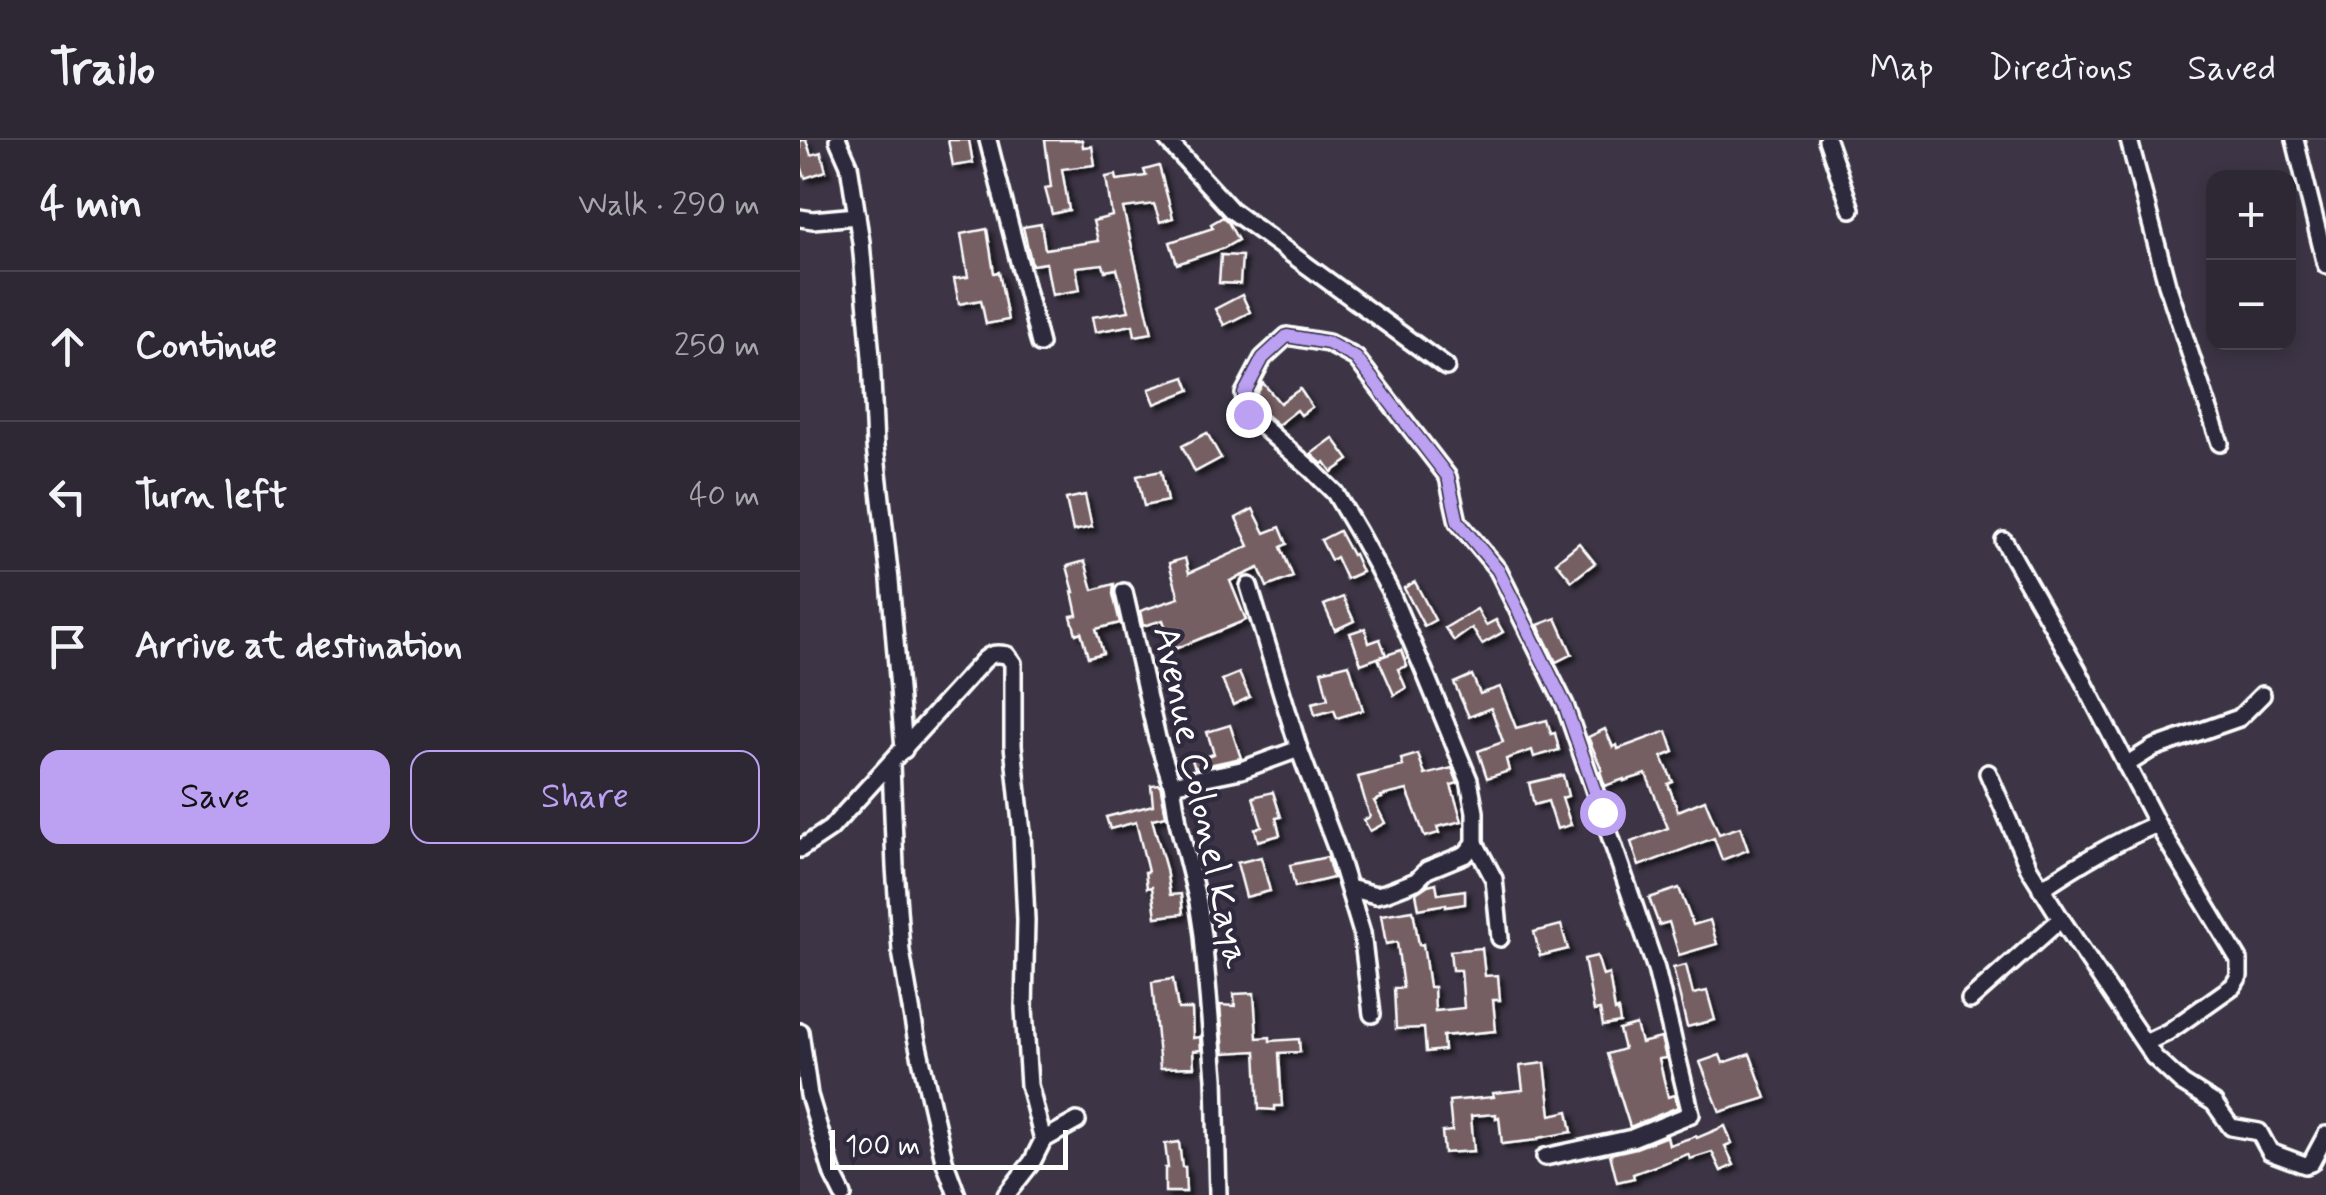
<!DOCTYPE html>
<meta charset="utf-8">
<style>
:root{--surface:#2e2834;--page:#36303c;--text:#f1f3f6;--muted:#a7a6ac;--line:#49444f;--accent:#bca0f2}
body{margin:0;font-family:Mynerve,sans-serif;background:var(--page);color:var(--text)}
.controls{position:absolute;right:30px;top:30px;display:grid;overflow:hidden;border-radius:20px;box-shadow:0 5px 15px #0003}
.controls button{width:90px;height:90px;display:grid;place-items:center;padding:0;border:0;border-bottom:2px solid var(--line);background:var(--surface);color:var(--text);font:50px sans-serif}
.scale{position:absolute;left:30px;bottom:25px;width:238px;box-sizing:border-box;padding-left:10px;border:5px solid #fff;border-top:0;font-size:28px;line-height:35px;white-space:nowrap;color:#fff;-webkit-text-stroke:8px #2f2a3d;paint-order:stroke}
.stop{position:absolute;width:30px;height:30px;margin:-22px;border:8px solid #bca0f2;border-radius:50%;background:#fff}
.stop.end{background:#bca0f2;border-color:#fff;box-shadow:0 2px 10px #0008}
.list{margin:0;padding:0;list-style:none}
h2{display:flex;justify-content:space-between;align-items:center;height:130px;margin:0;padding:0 40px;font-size:42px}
h2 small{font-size:32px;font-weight:400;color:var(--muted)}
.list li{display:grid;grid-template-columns:65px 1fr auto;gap:30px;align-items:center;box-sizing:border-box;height:150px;padding:0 40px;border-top:2px solid var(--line)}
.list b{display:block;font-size:38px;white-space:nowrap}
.list em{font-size:32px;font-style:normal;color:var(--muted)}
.actions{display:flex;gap:20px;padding:30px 40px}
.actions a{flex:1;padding:22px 0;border:2px solid var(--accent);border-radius:20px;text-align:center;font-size:35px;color:var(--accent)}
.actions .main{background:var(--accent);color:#111}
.icon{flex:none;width:55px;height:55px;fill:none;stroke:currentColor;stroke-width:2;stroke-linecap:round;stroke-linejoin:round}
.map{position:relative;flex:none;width:1526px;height:1055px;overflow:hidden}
header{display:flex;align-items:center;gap:60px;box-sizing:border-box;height:140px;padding:0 50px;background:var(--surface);border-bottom:2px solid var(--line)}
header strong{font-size:48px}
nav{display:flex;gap:55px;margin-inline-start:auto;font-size:35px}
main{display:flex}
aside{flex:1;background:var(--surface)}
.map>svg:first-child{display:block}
</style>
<header>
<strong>Trailo</strong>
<nav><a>Map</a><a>Directions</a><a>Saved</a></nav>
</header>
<main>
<aside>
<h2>4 min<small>Walk · 290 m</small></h2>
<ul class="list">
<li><svg class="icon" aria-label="ahead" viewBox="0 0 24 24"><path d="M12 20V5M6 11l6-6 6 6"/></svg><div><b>Continue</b></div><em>250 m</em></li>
<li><svg class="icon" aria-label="left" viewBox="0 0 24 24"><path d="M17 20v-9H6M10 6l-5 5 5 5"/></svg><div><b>Turn left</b></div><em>40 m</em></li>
<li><svg class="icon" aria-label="arrive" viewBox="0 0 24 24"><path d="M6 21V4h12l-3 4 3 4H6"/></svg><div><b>Arrive at destination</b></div></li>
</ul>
<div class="actions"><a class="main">Save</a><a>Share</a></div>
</aside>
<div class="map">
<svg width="1526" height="1055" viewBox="0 0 1526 1055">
<defs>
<filter id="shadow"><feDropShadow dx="4.5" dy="4.5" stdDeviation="2.5" flood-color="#0009"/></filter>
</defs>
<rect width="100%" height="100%" fill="#3d3545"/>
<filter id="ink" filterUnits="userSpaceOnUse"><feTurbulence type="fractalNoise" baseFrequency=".01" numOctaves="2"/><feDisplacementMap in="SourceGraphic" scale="20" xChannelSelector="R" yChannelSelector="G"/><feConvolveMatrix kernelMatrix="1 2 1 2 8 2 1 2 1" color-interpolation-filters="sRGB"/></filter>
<g filter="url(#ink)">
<g fill="#755f63" stroke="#fff" stroke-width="2.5" filter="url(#shadow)">
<polygon points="0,0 6,0 11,15 21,12 26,31 5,38 0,22"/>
<polygon points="148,0 169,0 173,23 153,26"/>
<polygon points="245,0 282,0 283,7 292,6 295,25 262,29 269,70 252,74 245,48 251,47"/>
<polygon points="359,26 373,78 360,82 354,64 323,68 352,193 335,196 333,185 295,192 292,177 329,171 317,129 305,131 303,124 276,127 280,150 252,155 246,123 232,125 223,87 241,84 245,109 298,101 293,81 312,76 306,37 316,35 317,40 346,36 344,30"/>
<polygon points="423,77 428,82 438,100 424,108 377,124 370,102 413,88 411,84"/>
<polygon points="187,89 194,133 199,132 208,180 186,184 181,160 159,164 154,139 168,137 161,94"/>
<polygon points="421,115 442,116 440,144 419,143"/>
<polygon points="442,155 450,172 424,185 415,169"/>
<polygon points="385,237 390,250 355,264 349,249"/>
<polygon points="463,243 480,263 500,249 512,267 501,275 497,270 478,285 458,268 456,256"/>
<polygon points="407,293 421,318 395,332 382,306"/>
<polygon points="533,298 549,320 532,332 525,322 522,324 511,314"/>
<polygon points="361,331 367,361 344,366 337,336"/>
<polygon points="285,355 292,387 273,391 266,359"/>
<polygon points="453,369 465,393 480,387 487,404 481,407 493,437 467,447 459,428 430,441 446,480 375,509 374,505 372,506 363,480 343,486 340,471 379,458 369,423 385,418 389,433 449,406 436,378"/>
<polygon points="539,391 552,415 554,414 562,432 546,439 536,417 531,420 521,400"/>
<polygon points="779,403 795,423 772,441 756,422"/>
<polygon points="285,421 293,450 314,444 313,454 320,483 296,489 303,513 288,517 281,492 276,494 271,476 277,475 272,452 274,452 267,426"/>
<polygon points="615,442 635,480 624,486 604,448"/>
<polygon points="543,457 554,481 535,490 524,465"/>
<polygon points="677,469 686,485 696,480 703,492 682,504 672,488 654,501 645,488"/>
<polygon points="756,478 772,514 756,522 738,485"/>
<polygon points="565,488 569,503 580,499 586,515 561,524 550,493"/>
<polygon points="601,510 607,526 598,529 606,548 594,555 578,518"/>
<polygon points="549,524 563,570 537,578 534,570 515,575 512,563 528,559 521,531"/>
<polygon points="439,533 450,557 433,565 422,540"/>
<polygon points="672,535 680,554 700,547 716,588 747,580 751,594 755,593 759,610 734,617 732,610 706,619 709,631 687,638 678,611 703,602 691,568 669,577 654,543"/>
<polygon points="430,585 441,618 395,628 392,620 414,614 407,592"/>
<polygon points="805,589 813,607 817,605 818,609 867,591 874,612 862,617 873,642 868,644 878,671 905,660 919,694 940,687 948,710 922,720 914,698 839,726 831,702 868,688 846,634 824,641 824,639 805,646 800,631 802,630 788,597"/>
<polygon points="618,614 625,635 652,628 658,643 651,645 662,681 637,687 639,693 625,697 607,650 581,656 582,658 574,661 585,683 570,691 564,680 570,677 558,637 603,626 601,619"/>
<polygon points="763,635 768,656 762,658 771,685 757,689 748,661 734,665 729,643"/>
<polygon points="360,644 366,676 352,679 366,729 370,755 381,754 383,774 356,777 352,747 347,748 345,732 348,732 336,682 310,689 306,677 353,665 351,645"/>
<polygon points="473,652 481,677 476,678 480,695 458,701 455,689 462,687 453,657"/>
<polygon points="461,717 470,751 446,757 437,723"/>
<polygon points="527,717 533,738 495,747 490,725"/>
<polygon points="636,743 638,754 665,750 665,764 646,767 646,764 619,769 616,753 628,745"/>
<polygon points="879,748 893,785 910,780 917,804 879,815 869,782 859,785 849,758"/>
<polygon points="613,770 619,805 623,804 629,847 634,847 635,871 664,868 661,830 652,830 650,811 682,808 685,836 698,835 700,860 693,860 696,891 643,896 644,910 626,912 624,888 596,889 594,848 603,848 597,802 586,804 581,775"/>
<polygon points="761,785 768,809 740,816 734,792"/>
<polygon points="797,816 803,836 809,834 815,871 818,870 820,883 803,886 800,870 794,871 784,819"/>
<polygon points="886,825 893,854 907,851 915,880 887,887 873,828"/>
<polygon points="373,839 378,869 392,869 393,898 400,897 401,910 393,911 394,927 360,928 352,842"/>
<polygon points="454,853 457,898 470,897 470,901 499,899 500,912 479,913 482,966 475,966 475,970 459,969 456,911 424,913 420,865 435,866 434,854"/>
<polygon points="836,885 841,903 861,898 866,918 859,919 868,957 875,955 878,967 830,987 807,914 824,909 819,890"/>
<polygon points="950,914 966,958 920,972 900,922 920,915 923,923"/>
<polygon points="745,923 751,975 768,971 772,992 738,998 738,1000 702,1004 699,977 696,978 696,974 671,976 674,1011 644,1013 642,992 652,991 649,961 694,957 693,953 723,950 720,926"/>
<polygon points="925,986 932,1003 925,1006 934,1025 921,1031 912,1012 890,1019 888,1014 833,1034 834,1038 817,1042 810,1014 836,1008 867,996 869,1005 896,996 897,998"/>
<polygon points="379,1002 382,1027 385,1027 386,1052 365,1052 365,1028 368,1028 365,1004"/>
</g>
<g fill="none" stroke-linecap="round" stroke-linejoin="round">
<g stroke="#fff" stroke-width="22">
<g id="street">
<polyline points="38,0 49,25 61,102 71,217 75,306 90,440 104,610"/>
<polyline points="188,0 240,204"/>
<polyline points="367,0 431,70 646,227"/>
<polyline points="1027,0 1051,69"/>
<polyline points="1329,0 1367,144 1420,303"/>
<polyline points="1495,0 1526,125"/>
<polyline points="0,78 13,80 57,76"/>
<polyline points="1204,401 1278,531 1357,684 1439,820 1439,836 1433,846 1368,892 1345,903"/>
<polyline points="449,446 499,609 536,707 562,793 572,874"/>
<polyline points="324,452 357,598 372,644 378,682 398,762 403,795 415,938 418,1055"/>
<polyline points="91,624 95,727 101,811 116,897 144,1020 157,1055"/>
<polyline points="1326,625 1353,608 1439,578 1462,555"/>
<polyline points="1188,633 1229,728 1261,779"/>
<polyline points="372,644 441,630 499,609"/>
<polyline points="675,703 694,739 700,798"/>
<path d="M0,709L30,689L183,521C191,513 196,513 207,515L213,523V605L222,693L226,780L224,869L229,945L243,1000"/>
<polyline points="549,748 576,755 585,753 616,741 627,730 666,714 675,703 675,672 669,640 625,533 589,449 558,392 535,353 512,330 448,274 444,254 463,218 487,196 528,203 556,218 648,337 658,382 698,430 765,565 856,829 891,974 832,998 745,1017"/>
<path d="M1241,749C1281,722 1313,703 1357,684"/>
<polyline points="1170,860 1261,779 1354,917 1382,943 1414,963 1431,987 1459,992 1470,1012 1505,1025 1511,1023 1526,995"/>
<polyline points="0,892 9,955 33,1035 43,1055"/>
<polyline points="206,1055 232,1022 243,1000 277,981"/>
</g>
</g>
<use href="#street" stroke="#2f2a3d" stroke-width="15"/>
</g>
</g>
<g fill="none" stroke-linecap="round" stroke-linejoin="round" filter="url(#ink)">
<polyline stroke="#bca0f2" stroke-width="12" points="448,274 444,254 463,218 487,196 528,203 556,218 648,337 658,382 698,430 765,565 802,672"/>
</g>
<g text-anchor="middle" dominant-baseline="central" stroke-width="9" stroke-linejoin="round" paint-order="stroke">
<g font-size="38" fill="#fff" stroke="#2f2a3d">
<text transform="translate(400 657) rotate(78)">Avenue Colonel Kaya</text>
</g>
</g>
</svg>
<div class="controls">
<button>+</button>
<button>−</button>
</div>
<div class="scale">100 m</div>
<div class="stop" style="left:802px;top:672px"></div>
<div class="stop end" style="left:448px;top:274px"></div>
</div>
</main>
